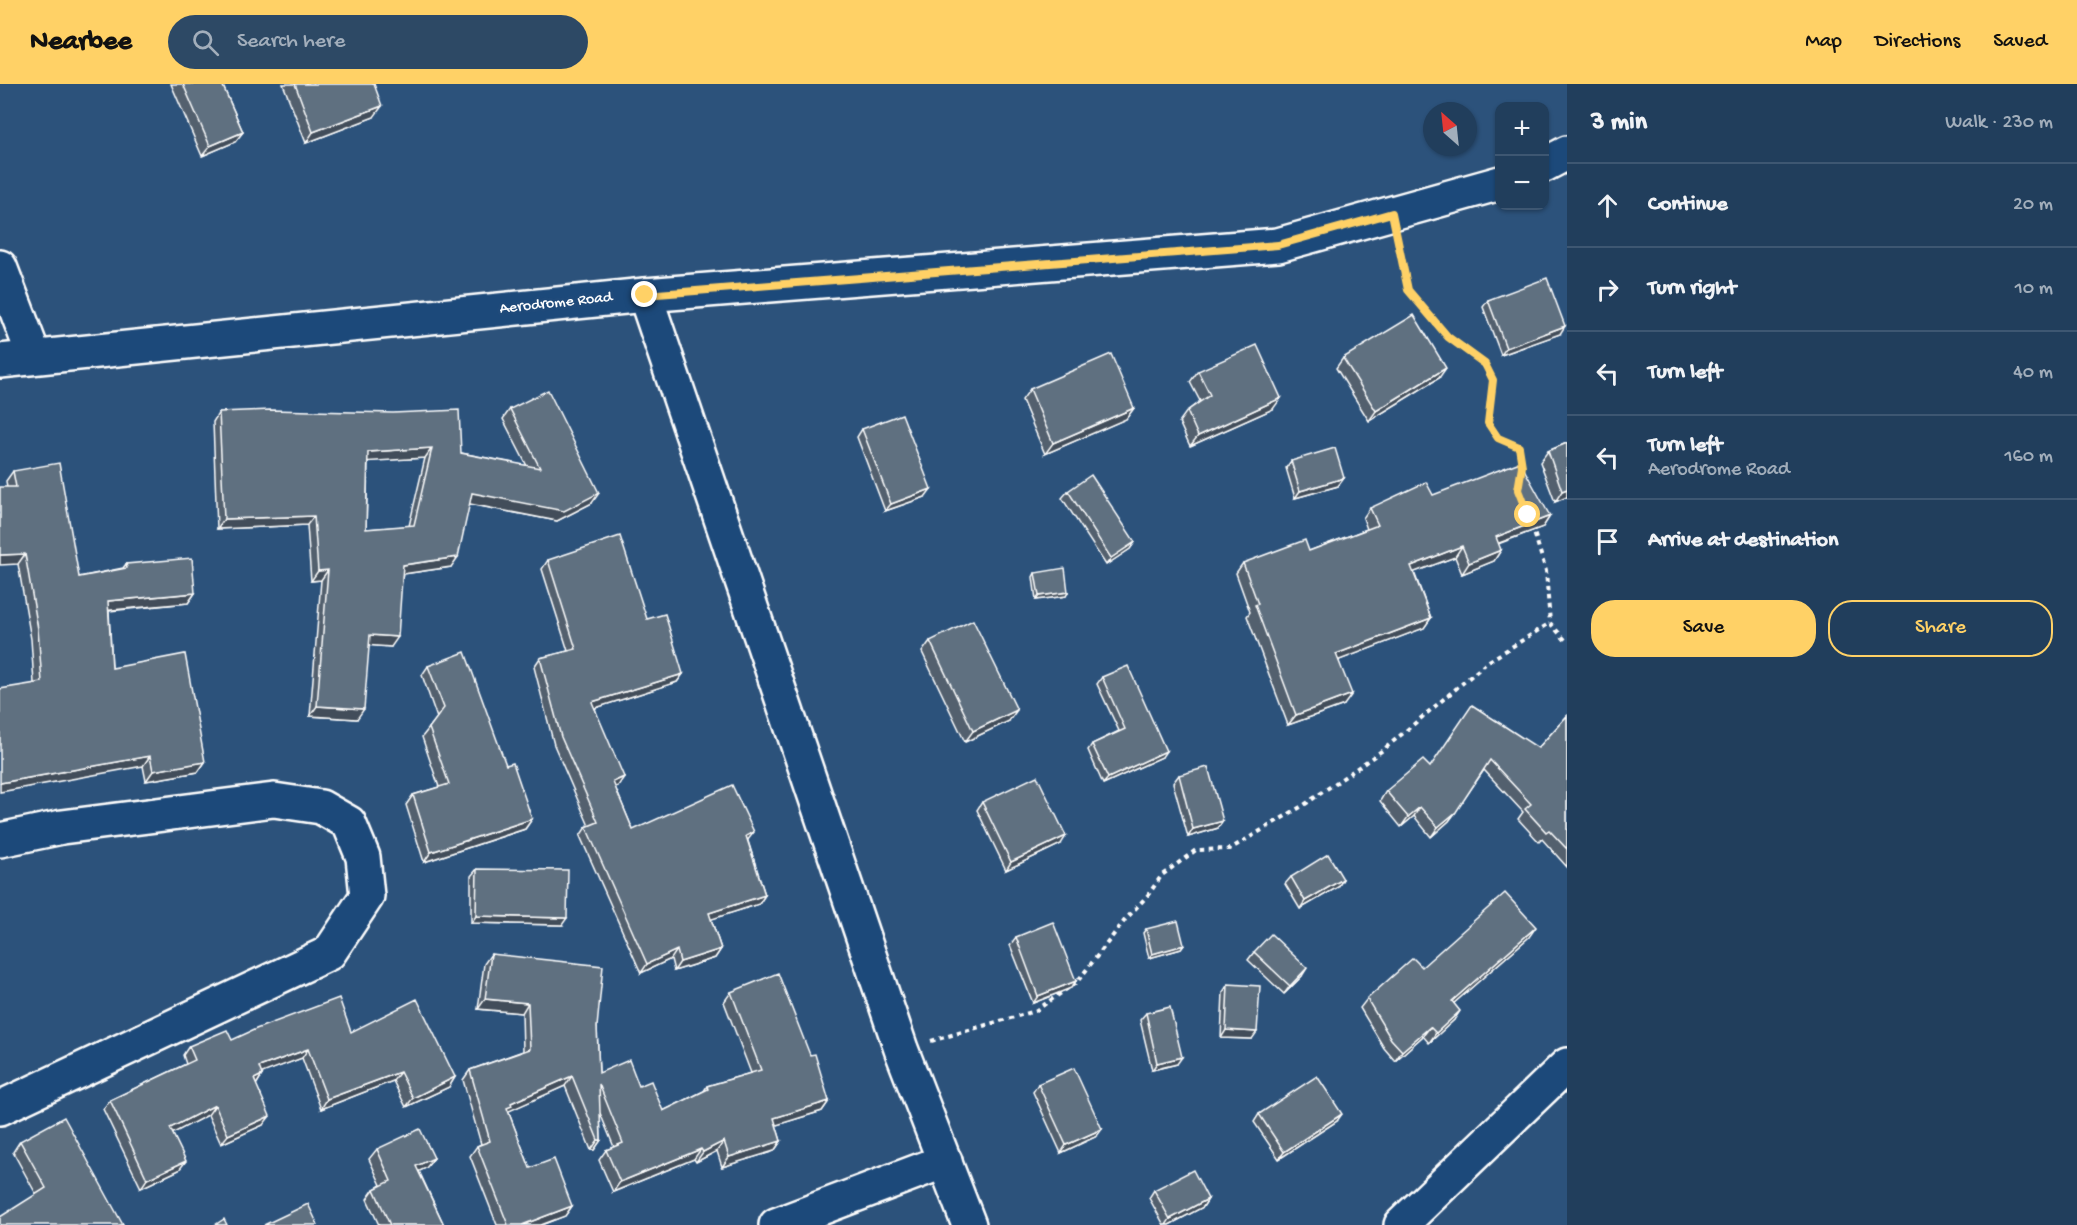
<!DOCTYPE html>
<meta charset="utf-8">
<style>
:root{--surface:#213e5c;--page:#2d4965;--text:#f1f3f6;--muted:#a2aebb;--line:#3e5772;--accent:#ffd166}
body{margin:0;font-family:"Gochi Hand",sans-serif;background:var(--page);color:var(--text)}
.controls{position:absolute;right:18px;top:18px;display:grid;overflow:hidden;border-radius:12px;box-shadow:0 2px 4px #0004}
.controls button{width:54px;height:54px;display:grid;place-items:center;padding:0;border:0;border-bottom:2px solid var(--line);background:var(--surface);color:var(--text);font:30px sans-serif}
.compass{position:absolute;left:1423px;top:18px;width:54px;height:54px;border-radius:50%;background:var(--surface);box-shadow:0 2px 4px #0004;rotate:333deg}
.stop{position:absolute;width:18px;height:18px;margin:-14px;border:4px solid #ffd166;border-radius:50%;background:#fff}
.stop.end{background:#ffd166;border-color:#fff;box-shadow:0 2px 6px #0008}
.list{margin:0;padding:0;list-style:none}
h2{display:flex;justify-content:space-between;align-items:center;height:78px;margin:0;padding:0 24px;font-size:26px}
h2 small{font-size:20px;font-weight:400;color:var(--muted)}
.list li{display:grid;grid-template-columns:39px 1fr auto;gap:18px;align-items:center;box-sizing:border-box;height:84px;padding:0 24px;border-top:2px solid var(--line)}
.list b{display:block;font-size:22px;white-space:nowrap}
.list p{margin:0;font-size:20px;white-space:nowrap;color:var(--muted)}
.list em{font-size:20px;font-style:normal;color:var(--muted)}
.actions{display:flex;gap:12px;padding:18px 24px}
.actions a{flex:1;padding:14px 0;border:2px solid var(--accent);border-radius:24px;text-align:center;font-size:21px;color:var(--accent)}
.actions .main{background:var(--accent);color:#111}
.icon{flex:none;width:33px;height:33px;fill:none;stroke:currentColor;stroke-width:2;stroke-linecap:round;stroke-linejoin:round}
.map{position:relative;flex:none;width:1567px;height:1141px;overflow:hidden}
header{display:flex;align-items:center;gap:36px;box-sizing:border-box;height:84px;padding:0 30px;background:var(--accent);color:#111}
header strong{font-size:28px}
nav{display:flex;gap:33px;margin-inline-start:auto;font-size:21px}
.search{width:420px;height:54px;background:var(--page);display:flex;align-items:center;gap:15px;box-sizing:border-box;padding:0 21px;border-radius:33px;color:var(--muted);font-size:22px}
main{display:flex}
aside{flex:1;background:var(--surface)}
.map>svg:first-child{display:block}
</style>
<header>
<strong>Nearbee</strong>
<div class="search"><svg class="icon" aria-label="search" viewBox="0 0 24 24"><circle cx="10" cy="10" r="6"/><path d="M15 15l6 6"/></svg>Search here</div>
<nav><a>Map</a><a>Directions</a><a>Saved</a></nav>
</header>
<main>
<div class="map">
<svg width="1567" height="1141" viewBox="0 0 1567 1141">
<rect width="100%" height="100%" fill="#2c527b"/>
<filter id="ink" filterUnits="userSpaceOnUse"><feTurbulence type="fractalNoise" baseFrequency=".0167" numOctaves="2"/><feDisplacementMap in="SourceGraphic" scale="12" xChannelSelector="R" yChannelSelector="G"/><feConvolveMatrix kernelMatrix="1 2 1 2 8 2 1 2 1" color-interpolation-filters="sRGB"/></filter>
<g filter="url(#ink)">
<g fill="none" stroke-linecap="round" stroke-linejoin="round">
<g stroke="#fff" stroke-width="38">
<g id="minor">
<polyline points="1544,81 1567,69"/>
<polyline points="0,183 34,272"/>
<polyline points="645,211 901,965 969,1141"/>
<polyline points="0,277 645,211 1278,161 1500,99"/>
<polyline points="0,756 62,743 274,716 321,723 349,739 363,773 367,812 329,869 0,1024"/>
<polyline points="776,1141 945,1077"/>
<polyline points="1401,1141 1567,981"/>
</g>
</g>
<g stroke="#fff" stroke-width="4" stroke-dasharray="4.5 4.5" stroke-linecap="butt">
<polyline points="1398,160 1408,206 1448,253 1484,280 1493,296 1488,339 1498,354 1519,363 1521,384"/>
<polyline points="1532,442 1546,487 1550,539"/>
<polyline points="931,957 1035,927 1077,898 1125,836 1148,811 1162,791 1196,766 1230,765 1304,721 1383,666 1489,577 1550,539 1567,558"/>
</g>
<use href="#minor" stroke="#1f4a7a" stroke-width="33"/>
</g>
<g fill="#52606e" stroke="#fff" stroke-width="1.5" fill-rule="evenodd">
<polygon points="171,0 222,0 243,48 235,58 202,72"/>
<polygon points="283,0 374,0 374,33 306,59"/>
<polygon points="1488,216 1560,250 1501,271 1483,223"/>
<polygon points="1343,274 1439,294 1369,337 1336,284"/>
<polygon points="1198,287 1273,325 1190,362 1179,338 1187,327 1200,317 1190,298"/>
<polygon points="1030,305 1134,324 1126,335 1045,370 1022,316"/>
<path d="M510,325L592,419L557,437L469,420L451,483L403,490L391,563L369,561L357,635L310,632L321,496L311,497L307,441L217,445L213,338L219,328L461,369L527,382L503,335ZM425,374L409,442L366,445L368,377Z"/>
<polygon points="862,345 925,413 885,427 857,353"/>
<polygon points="1567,359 1567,413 1555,418 1540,378 1548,367"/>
<polygon points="1291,377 1344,394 1338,402 1295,414 1286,384"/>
<polygon points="13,387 79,493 123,484 126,480 195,509 188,519 109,527 112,584 205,678 198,688 146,697 143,682 34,599 31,555 18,480 6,397"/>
<polygon points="1068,407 1135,458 1130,465 1106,481 1062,414"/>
<polygon points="1433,411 1550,432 1543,443 1498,460 1501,466 1494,477 1462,490 1455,473 1414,488 1431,534 1424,544 1339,576 1344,621 1288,641 1247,532 1250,528 1236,489 1243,479 1309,467 1367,445 1363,434 1370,424"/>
<polygon points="548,476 647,535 683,590 677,598 595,624 618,702 615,703 633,746 748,757 765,811 759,820 711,835 721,865 715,874 674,887 671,875 641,889 580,752 586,743 589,742 554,661 534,583 540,574 568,567 542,485"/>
<polygon points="1035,489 1068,508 1066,512 1036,516 1033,493"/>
<polygon points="930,557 1009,637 965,658 922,568"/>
<polygon points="428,582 506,681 532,735 525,745 424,778 406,721 413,711 439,703 422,653 437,634 422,591"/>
<polygon points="1102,593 1162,673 1103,700 1088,666 1092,660 1119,647 1097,600"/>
<polygon points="1567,632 1567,783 1542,755 1539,758 1518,735 1523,728 1484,686 1449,737 1431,753 1414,732 1401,743 1380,717 1386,707 1430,683 1538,664"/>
<polygon points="1179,691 1223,737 1218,744 1188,753 1173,699"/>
<polygon points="982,718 1061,760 1006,786 977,726"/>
<polygon points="477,785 562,841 471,839 471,792"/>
<polygon points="1291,793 1343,795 1338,803 1300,825 1285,800"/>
<polygon points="1146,845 1184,861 1181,865 1149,874 1143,849"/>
<polygon points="1016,853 1076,897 1071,904 1033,919 1010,861"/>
<polygon points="1529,853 1454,919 1454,936 1429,959 1423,952 1395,977 1384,964 1360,924 1367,915 1422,883"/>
<polygon points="1254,868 1302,892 1284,910 1248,876"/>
<polygon points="491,870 597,943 599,989 639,1002 663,1027 704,1007 707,1002 751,989 724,918 731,908 810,971 829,1017 822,1027 776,1041 781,1057 774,1067 722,1083 717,1067 696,1078 694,1075 613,1108 599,1076 606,1066 614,1063 600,1029 601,1056 594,1066 591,1066 565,1002 508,1027 530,1084 572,1122 565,1132 541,1141 497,1141 470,1072 477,1062 481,1060 463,996 470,986 523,967 522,929 478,925 484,880"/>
<polygon points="1228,900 1252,955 1221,954 1223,908"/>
<polygon points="1146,929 1177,980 1152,986 1140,936"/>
<polygon points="351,948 455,993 449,1003 406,1023 393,997 321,1025 302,974 261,989 262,991 256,1001 263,1041 221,1060 208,1031 172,1049 179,1086 141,1104 103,1025 110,1016 186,980 183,971 189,962 232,956"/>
<polygon points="1038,1000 1097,1052 1061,1069 1033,1008"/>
<polygon points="1259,1030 1337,1037 1279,1075 1254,1038"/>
<polygon points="20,1057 123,1141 36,1110 13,1068"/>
<polygon points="377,1065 434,1074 426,1084 419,1087 444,1141 379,1141 367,1115 374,1105 381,1101 369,1075"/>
<polygon points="1154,1106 1208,1115 1203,1123 1169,1141 1164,1141 1149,1114"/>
</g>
<g fill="#424e5a" stroke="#fff" stroke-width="1.5">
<polygon points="382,22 374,33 306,59 313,48"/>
<polygon points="243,48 235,58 202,72 210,62"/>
<polygon points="1565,242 1560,250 1501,271 1506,264"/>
<polygon points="1446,284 1439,294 1369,337 1376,327"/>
<polygon points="1281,314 1273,325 1190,362 1198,352"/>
<polygon points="1134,324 1126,335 1045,370 1053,359"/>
<polygon points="432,364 425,374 361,378 368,368"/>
<polygon points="1344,394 1338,402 1295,414 1300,407"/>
<polygon points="931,405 925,413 885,427 891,420"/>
<polygon points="1567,405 1567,413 1555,418 1562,407"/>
<polygon points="472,409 599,409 592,419 557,437 465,419"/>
<polygon points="314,432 307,441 217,445 224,435"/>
<polygon points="1550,432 1543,443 1488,463 1496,453"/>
<polygon points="1135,458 1130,465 1106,481 1111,474"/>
<polygon points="1462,462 1455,473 1404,492 1411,482"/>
<polygon points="1501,466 1494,477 1462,490 1469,479"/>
<polygon points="25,470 18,480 0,481 0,471"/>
<polygon points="458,473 451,483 396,491 403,481"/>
<polygon points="328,486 321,496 311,497 318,487"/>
<polygon points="1068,508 1066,512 1036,516 1039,512"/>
<polygon points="195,509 188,519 101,527 108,517"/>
<polygon points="1431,534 1424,544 1329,580 1336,570"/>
<polygon points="370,551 398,553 391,563 363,561"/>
<polygon points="683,590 677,598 586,627 592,618"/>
<polygon points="1352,610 1344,621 1288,641 1296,631"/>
<polygon points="317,622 364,625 357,635 310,632"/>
<polygon points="1017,626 1009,637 965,658 973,647"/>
<polygon points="1166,667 1162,673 1103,700 1108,694"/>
<polygon points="150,672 143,682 0,708 0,699"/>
<polygon points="205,678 198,688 146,697 153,687"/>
<polygon points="624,693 618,702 606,707 613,698"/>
<polygon points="1420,723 1414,732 1401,743 1408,733"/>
<polygon points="1456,728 1449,737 1431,753 1438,743"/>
<polygon points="532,735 525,745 424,778 431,768"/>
<polygon points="1223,737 1218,744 1188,753 1193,745"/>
<polygon points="754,748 747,757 746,752"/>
<polygon points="1066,752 1061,760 1006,786 1011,778"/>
<polygon points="1343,795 1338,803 1300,825 1305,817"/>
<polygon points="765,811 759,820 703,838 709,829"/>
<polygon points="476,832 567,834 562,841 471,839"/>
<polygon points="1536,843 1529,853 1445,927 1452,917"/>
<polygon points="1184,861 1181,865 1149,874 1152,870"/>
<polygon points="721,865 715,874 674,887 680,878"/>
<polygon points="677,866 671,875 641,889 647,880"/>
<polygon points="1307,884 1302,892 1284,910 1290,902"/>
<polygon points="1076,897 1071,904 1033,919 1038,912"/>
<polygon points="485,915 528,919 522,929 478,925"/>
<polygon points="1460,927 1454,936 1429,959 1436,949"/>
<polygon points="1430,943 1423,952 1395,977 1402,967"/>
<polygon points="1226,946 1257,948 1252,955 1221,954"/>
<polygon points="308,965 302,974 252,993 259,983"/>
<polygon points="1182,973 1177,980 1152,986 1157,979"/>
<polygon points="400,988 393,997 321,1025 327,1015"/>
<polygon points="262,991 256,1001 254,995"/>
<polygon points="572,992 565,1002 509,1027 505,1032 500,1034 511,1019"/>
<polygon points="455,993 449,1003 406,1023 413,1014"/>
<polygon points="829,1017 822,1027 767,1044 774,1034"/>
<polygon points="215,1021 208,1031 164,1054 170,1044"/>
<polygon points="1342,1030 1337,1037 1279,1075 1284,1068"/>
<polygon points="270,1032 263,1041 221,1060 228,1051"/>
<polygon points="1102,1045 1097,1052 1061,1069 1066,1061"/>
<polygon points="598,1056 601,1056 594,1066 591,1066"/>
<polygon points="724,1057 717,1067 696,1078 703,1068"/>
<polygon points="781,1057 774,1067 722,1083 729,1073"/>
<polygon points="701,1065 694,1075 613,1108 620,1098"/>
<polygon points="434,1074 426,1084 409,1092 416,1082"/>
<polygon points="186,1077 179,1086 141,1104 147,1095"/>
<polygon points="1208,1115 1203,1123 1169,1141 1166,1141 1170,1135"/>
<polygon points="572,1122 565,1132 541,1141 522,1141"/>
</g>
<g fill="#5f7080" stroke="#fff" stroke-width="1.5" fill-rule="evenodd">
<polygon points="183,0 222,0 243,48 210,62"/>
<polygon points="295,0 374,0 382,22 313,48"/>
<polygon points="1547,194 1565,242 1506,264 1488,216"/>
<polygon points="1414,231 1446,284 1376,327 1343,274"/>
<polygon points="1257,261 1281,314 1198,352 1187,327 1210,311 1198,287"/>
<polygon points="1111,270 1134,324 1053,359 1030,305"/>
<path d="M548,306L599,409L564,427L472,409L458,473L403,481L398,553L370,551L364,625L317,622L328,486L318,487L314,432L224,435L219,328L271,326L393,329L459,326L461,369L540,384L510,325ZM432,364L414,441L366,445L368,368Z"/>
<polygon points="902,330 931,405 891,420 862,345"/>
<polygon points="1567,359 1567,405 1562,407 1548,367"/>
<polygon points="1335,364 1344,394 1300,407 1291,377"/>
<polygon points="1520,378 1550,432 1496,453 1501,466 1469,479 1462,462 1411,482 1431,534 1336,570 1352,610 1296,631 1255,521 1258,520 1243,479 1305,456 1309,467 1378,441 1370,424 1426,398 1433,411"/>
<polygon points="59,379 79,493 127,484 126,480 192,474 195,509 108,517 112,584 185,570 205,678 153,687 150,672 0,699 0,605 42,598 38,545 25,470 0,471 0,403 16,403 13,387"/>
<polygon points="1091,391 1135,458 1111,474 1068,407"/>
<polygon points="620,452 647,535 665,530 683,590 592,618 624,693 613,698 633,746 732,701 754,748 746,752 765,811 709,829 721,865 680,878 677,866 647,880 586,743 598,738 561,653 540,574 576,565 548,476"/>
<polygon points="1065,484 1068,508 1039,512 1035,489"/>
<polygon points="973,536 1017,626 973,647 930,557"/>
<polygon points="465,568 506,681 513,679 532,735 431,768 413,711 449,700 429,644 444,624 428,582"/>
<polygon points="1128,582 1166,667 1108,694 1092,660 1125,645 1102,593"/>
<polygon points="1472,621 1538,664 1567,632 1567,765 1549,746 1546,748 1525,725 1531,720 1490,676 1456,728 1438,743 1420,723 1408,733 1386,707 1423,676 1430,683"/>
<polygon points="1208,683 1223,737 1193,745 1179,691"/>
<polygon points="1037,692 1066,752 1011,778 982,718"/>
<polygon points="1328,770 1343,795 1305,817 1291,793"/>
<polygon points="477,785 568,786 567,834 476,832"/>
<polygon points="1505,809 1536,843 1452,917 1460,927 1436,949 1430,943 1402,967 1391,955 1367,915 1413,874 1422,883"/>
<polygon points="1178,837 1184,861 1152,870 1146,845"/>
<polygon points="1053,838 1076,897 1038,912 1016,853"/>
<polygon points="1271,850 1307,884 1290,902 1254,868"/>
<polygon points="491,870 603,882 597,943 599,989 629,976 639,1002 651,997 663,1027 708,1005 707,1002 761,986 731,908 778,889 810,971 815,970 829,1017 774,1034 781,1057 729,1073 724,1057 703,1068 701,1065 620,1098 606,1066 623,1059 599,1000 601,1056 598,1056 572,992 511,1019 512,1022 507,1024 530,1084 554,1075 572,1122 522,1141 508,1141 477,1062 490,1057 470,986 530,965 528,919 485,915"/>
<polygon points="1228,900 1260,902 1257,948 1226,946"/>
<polygon points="339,914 351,948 417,915 455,993 413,1014 400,988 327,1015 308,965 259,983 262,991 254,995 270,1032 228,1051 215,1021 170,1044 186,1077 147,1095 110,1016 195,976 189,962 227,946 232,956 256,945"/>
<polygon points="1170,923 1182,973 1157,979 1146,929"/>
<polygon points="1074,984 1102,1045 1066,1061 1038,1000"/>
<polygon points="1317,992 1342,1030 1284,1068 1259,1030"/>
<polygon points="64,1033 123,1141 0,1141 0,1133 46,1104 20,1057"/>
<polygon points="420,1045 434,1074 416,1082 444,1141 390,1141 374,1105 391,1097 377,1065"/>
<polygon points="1193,1086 1208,1115 1170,1135 1154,1106"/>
<polygon points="308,1120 318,1141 264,1141"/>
<polygon points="224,1135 227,1141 215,1141"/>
</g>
</g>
<g fill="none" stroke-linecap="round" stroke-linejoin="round" filter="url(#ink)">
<polyline stroke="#ffd166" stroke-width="8" points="645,211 1278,161 1392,129 1408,206 1448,253 1485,280 1493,296 1488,339 1498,354 1519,363 1522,382 1518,406 1528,431"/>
</g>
<g text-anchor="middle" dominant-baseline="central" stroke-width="6" stroke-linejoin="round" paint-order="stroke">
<g font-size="16" fill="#fff" stroke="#1f4a7a">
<text transform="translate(556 220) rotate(-6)">Aerodrome Road</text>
</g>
</g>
</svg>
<div class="controls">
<button>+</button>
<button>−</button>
</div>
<svg class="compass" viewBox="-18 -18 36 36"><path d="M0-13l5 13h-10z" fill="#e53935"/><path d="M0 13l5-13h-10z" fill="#a2aebb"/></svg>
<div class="stop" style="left:1528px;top:431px"></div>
<div class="stop end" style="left:645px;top:211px"></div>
</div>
<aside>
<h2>3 min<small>Walk · 230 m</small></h2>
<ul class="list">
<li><svg class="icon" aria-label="ahead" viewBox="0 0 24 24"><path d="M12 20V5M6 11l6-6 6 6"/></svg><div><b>Continue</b></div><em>20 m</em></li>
<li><svg class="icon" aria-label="right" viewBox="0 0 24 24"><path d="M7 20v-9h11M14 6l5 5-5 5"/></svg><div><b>Turn right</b></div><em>10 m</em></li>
<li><svg class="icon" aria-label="left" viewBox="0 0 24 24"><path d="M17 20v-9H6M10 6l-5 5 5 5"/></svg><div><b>Turn left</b></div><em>40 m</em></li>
<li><svg class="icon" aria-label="left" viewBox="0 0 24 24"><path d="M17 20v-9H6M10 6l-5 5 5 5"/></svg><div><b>Turn left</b><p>Aerodrome Road</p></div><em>160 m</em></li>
<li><svg class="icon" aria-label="arrive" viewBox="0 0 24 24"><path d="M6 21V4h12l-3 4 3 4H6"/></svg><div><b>Arrive at destination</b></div></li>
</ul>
<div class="actions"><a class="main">Save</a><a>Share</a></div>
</aside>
</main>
